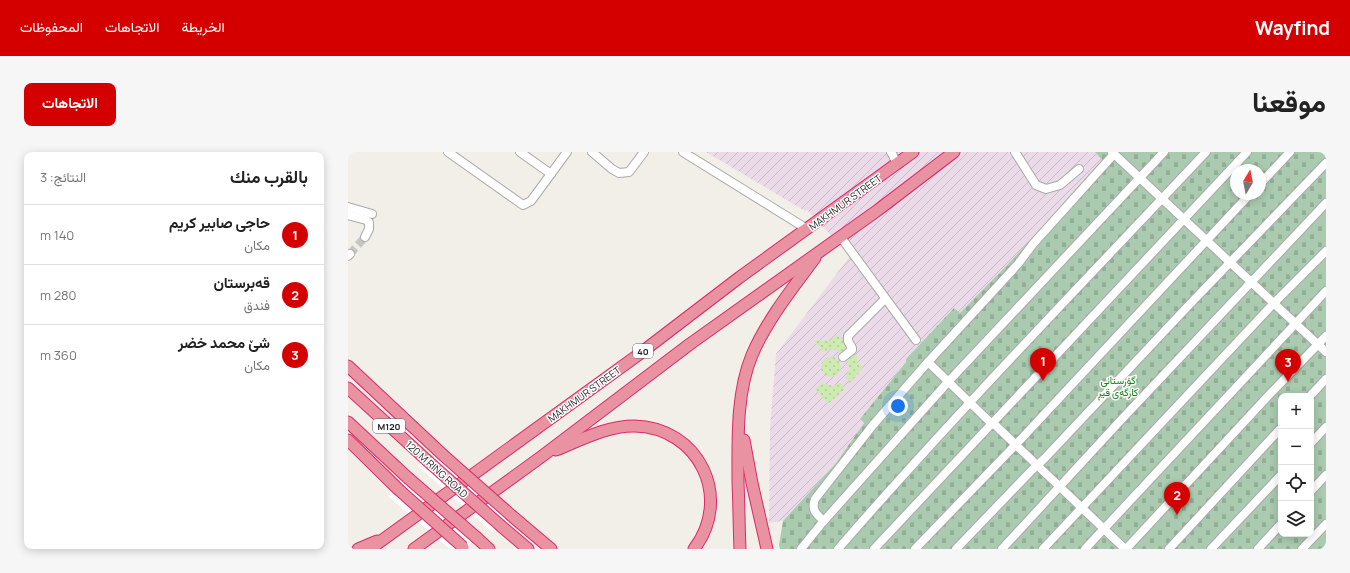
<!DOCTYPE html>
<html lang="ar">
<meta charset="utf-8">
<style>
:root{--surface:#fff;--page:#f6f6f6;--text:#222;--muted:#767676;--line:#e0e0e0;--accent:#d40000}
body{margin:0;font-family:Manrope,Vazirmatn,sans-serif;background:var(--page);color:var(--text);direction:rtl}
.controls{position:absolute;right:12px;bottom:12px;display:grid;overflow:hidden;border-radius:8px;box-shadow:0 2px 10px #0003}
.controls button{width:36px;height:36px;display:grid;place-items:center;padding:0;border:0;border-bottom:1px solid var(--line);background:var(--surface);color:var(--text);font:20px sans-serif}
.compass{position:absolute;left:882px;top:12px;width:36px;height:36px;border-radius:50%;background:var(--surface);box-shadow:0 2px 10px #0003;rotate:10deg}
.you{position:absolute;left:550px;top:254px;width:14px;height:14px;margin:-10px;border:3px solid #fff;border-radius:50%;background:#1a73e8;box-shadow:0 0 0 6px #1a73e833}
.badge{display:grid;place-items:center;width:26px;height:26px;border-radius:50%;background:var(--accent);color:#fff;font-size:13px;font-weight:700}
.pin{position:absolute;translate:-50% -33px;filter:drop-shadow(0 1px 2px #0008)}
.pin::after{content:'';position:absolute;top:21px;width:14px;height:12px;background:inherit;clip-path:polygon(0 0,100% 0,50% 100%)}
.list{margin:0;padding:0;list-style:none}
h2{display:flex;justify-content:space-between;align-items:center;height:52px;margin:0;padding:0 16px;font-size:17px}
h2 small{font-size:13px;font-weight:400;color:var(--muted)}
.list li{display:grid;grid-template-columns:26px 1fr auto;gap:12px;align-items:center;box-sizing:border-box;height:60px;padding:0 16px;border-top:1px solid var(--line)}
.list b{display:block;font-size:15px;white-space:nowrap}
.list p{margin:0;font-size:13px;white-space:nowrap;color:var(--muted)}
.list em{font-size:13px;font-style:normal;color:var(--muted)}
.icon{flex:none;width:22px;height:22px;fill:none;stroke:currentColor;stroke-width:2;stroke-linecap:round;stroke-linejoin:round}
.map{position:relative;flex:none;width:978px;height:397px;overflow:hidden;direction:ltr;border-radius:8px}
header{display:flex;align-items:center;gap:24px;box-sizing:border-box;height:56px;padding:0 20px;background:var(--accent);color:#fff}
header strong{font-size:19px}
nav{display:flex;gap:22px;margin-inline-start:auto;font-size:14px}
.intro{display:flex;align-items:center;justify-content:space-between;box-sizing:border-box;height:96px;padding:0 24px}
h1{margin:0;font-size:28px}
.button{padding:10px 18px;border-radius:8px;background:var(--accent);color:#fff;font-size:14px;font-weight:700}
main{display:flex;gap:24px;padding:0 24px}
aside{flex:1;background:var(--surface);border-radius:8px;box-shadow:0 2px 10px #0003}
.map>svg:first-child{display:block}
</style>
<header>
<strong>Wayfind</strong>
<nav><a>الخريطة</a><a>الاتجاهات</a><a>المحفوظات</a></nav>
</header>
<div class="intro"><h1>موقعنا</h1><a class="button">الاتجاهات</a></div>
<main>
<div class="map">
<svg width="978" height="397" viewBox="0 0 978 397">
<defs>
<pattern id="industrial-furrows" width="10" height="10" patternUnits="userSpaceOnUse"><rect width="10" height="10" fill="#ebdbe8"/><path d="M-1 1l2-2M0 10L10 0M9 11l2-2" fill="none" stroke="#c9bcc7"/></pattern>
<pattern id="grass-dots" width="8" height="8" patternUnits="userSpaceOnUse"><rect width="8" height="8" fill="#cdebb0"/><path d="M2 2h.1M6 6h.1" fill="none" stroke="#b0c997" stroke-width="1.8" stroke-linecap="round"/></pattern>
<pattern id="cemetery-stones" width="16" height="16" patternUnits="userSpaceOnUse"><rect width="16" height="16" fill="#aacbaf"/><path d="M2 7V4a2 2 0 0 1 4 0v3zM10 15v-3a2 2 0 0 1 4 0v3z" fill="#92ae96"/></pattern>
</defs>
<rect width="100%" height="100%" fill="#f2efe9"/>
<polygon fill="url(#industrial-furrows)" points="358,0 747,0 754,8 663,109 612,162 606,156 558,207 558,210 512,267 516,271 488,311 435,369 421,371 422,275 428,202 502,104 462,61 459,58 457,59"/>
<g fill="url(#grass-dots)">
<polygon points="490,183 501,195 493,201 485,197 475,199 465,188 481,189"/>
<polygon points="505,200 509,204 509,210 514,214 514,217 502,231 498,225 501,218 499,206"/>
<circle cx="483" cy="215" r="10"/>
<polygon points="474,231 484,234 493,231 497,237 480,252 467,237"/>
</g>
<path fill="url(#cemetery-stones)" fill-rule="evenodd" d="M747,0H978V397H432L431,393L435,369L488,311L516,271L512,267L558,210V207L606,156L612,161L663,109L754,8ZM888,18H912V42H888ZM933,244H963V382H933Z"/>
<g fill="#fff">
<polygon points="97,298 147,342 171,362 145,381 70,314"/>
<polygon points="63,320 83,338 134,384 114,397 102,397 40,344"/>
</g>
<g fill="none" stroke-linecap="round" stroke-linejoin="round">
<polyline stroke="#c8c6c1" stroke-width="8" stroke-dasharray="8 4" stroke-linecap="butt" points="2,102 17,85"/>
<g stroke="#a9a9a9" stroke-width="10">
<g id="minor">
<polyline points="100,0 175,53 183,49 219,0"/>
<polyline points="172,0 203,22"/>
<polyline points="244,0 264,17 271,21 281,20 296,0"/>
<polyline points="335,0 459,77"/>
<polyline points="543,0 549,11"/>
<polyline points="667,0 688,33 698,37 712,33 731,17"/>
<polyline points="764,0 978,200"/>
<polyline points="912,32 942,0"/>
<polyline points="0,55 24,62"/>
<polyline points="0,63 18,68 21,70 21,77 17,85"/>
<polyline points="492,84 568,188"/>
<polyline points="0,104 2,102"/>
<polyline points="495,205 504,198 504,196 500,189 500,184 537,147"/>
<polyline points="580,210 644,272"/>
<polyline points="962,244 978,227"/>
<polyline points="645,271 777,397"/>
<polyline points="963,291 978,275"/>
<polyline points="963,339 978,323"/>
<path d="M476,369C468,362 463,358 467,347L525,273L580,210L670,112L685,92L766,2"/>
<polyline points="453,397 474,371 600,230 816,0"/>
<path d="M490,397C608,261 734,132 858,0"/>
<polyline points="526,397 899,0"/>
<polyline points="567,397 674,286 902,42"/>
<polyline points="608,397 684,318 697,306 841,153 978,11"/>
<polyline points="654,397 773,268 978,51"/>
<polyline points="695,397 926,151 978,99"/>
<polyline points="737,397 978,139"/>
<polyline points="778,397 921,243 978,184"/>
<polyline points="821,397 933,276"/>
<polyline points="863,397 933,323"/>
<polyline points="910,397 933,372"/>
<polyline points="954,397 978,372"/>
</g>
</g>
<g stroke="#dc2a67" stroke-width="13">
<g id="highway">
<polyline points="0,214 95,303"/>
<polyline points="0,236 83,312"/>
<polyline points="0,270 60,326"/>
<polyline points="0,288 50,337"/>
<polyline points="396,288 404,331 419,397"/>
<path d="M208,298C233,288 258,274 286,274C351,275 385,346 346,397"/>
<polyline points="164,364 203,397"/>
<polyline points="153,374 180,397"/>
<polyline points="129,386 141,397"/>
<polyline points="10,397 29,389"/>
<polyline points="22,397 290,203 392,125 565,0"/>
<polyline points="66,397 193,305 342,192 530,58 606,0"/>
<path d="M392,397C391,375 391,352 390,330C390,289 388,241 404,203C419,168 444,137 467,106"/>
</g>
</g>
<use href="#minor" stroke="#fff" stroke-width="8"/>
<use href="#highway" stroke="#e892a2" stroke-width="11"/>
<g stroke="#dc2a67" stroke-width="13" stroke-linecap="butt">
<g id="highway-bridge">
<polyline points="95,303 164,364"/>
<polyline points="83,312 153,374"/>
<polyline points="60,326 129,386"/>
<polyline points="50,337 115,395"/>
</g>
</g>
<use href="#highway-bridge" stroke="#e892a2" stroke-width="11"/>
</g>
<g text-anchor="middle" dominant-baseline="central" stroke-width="3" stroke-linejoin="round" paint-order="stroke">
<g fill="#fff" stroke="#646464" stroke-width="1">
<rect x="285" y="192" width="20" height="14" rx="3"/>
<rect x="25" y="267" width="32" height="14" rx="3"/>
</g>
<g font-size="9" font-weight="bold" fill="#222">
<text x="295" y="199">40</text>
<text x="41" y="274">M120</text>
</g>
<g font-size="10" fill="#222" stroke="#fff">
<text transform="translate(497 50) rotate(-36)">MAKHMUR STREET</text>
<text transform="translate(236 242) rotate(-36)">MAKHMUR STREET</text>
<text transform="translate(89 317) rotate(42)">120 M RING ROAD</text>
</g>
<g font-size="10" fill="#0c8416" stroke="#fff">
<text x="770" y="228">گۆڕستانی<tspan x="770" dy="12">کارگەی قیڕ</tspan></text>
</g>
</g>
</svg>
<div class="controls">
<button>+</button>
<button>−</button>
<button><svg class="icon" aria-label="locate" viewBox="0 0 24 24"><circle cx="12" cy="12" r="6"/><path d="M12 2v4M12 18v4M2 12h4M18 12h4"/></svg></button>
<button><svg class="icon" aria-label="layers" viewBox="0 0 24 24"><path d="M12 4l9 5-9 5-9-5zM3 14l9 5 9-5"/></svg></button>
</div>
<svg class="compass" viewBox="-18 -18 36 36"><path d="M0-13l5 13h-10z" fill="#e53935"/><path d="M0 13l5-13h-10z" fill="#767676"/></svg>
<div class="you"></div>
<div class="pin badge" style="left:695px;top:229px">1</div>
<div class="pin badge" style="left:829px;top:363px">2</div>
<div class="pin badge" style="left:940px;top:230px">3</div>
</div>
<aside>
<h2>بالقرب منك<small>النتائج: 3</small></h2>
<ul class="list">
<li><span class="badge">1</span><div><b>حاجی صابیر کریم</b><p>مكان</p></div><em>140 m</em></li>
<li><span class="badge">2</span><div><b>قەبرستان</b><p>فندق</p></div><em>280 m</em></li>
<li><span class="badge">3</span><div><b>شێ محمد خضر</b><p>مكان</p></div><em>360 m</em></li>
</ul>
</aside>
</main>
